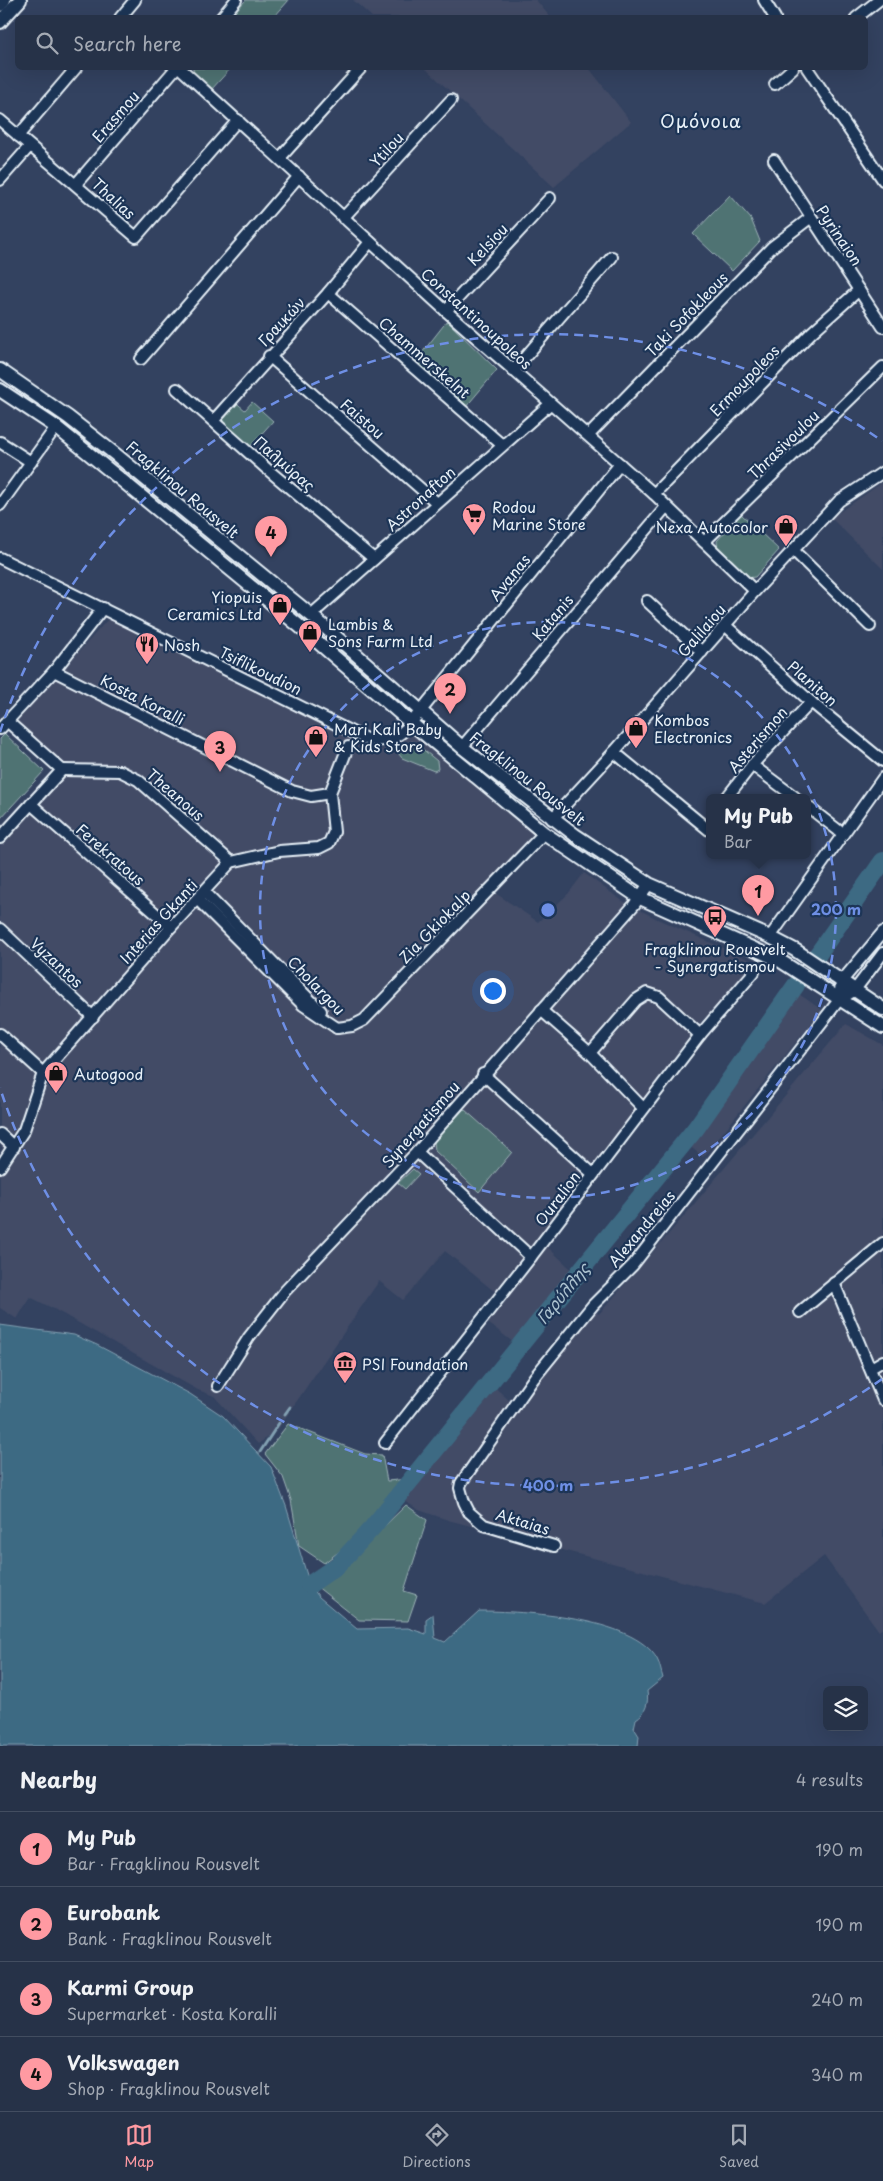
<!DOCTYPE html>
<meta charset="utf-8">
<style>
:root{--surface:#263248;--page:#323e52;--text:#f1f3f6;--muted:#a4aab4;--line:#424d60;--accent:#ff9aa2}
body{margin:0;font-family:"Playpen Sans",sans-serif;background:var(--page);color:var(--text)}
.controls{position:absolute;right:15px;bottom:15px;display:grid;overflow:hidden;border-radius:8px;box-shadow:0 5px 20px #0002}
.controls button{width:45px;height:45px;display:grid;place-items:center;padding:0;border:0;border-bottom:1px solid var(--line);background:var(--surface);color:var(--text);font:25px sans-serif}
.you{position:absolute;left:492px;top:990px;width:18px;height:18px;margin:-12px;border:4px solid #fff;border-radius:50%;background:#1a73e8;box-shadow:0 0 0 8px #1a73e833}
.badge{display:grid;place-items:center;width:32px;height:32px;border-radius:50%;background:var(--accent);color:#111;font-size:16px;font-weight:700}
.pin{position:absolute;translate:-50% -41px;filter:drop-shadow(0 1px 2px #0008)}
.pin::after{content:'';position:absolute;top:26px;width:18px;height:15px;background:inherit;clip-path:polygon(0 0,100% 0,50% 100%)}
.popup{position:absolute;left:706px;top:794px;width:105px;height:65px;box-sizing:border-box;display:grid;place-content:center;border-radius:8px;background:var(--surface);filter:drop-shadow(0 1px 4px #0005);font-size:16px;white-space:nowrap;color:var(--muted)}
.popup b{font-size:19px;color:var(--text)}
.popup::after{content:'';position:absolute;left:50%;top:100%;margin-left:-10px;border:10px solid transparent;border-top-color:var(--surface)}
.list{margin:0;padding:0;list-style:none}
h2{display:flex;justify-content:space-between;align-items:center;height:65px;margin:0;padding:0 20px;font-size:21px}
h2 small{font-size:16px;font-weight:400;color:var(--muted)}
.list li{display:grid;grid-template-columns:32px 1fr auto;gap:15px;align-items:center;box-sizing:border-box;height:75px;padding:0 20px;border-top:1px solid var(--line)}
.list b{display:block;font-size:19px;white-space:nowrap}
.list p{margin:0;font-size:16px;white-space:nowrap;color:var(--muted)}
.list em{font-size:16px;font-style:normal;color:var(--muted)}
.icon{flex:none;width:28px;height:28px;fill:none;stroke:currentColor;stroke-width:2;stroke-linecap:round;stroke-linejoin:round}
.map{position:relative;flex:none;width:883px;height:1746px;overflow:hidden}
.search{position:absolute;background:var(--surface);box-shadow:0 5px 20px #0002;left:15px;right:15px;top:15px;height:55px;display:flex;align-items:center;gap:12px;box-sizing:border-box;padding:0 18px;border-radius:8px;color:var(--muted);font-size:19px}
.sheet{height:365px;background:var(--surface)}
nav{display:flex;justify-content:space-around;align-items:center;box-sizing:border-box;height:70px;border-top:1px solid var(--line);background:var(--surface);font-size:14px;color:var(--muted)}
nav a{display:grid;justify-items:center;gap:2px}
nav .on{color:var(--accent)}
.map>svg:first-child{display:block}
</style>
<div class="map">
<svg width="883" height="1746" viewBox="0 0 883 1746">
<rect width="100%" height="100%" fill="#334260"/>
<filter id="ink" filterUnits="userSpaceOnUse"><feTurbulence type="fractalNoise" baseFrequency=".02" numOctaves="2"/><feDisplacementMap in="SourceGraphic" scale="10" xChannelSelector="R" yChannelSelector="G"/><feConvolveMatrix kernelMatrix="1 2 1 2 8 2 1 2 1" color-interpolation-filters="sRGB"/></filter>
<g filter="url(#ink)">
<g fill="#424b66">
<polygon points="353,0 536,0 550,17 372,17"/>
<polygon points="425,68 589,68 631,122 554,187"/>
<polygon points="883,482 883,569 831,518"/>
<polygon points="110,617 381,750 414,734 535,832 485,886 538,922 568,894 584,873 621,900 655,918 757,963 700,1023 539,1239 571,1269 513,1342 488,1323 506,1301 445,1251 403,1300 379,1281 277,1430 258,1444 214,1396 198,1390 54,1309 30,1297 17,1319 0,1308 0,1154 3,1148 0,1145 0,833 64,764 16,722"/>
<polygon points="796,992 822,1010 703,1157 687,1144"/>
<polygon points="846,1024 883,1045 883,1628 879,1631 824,1556 765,1603 448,1520 419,1510 404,1501 492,1385 510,1401 587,1307 599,1314 679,1222"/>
</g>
<g fill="#507373" stroke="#9cb2b6">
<polygon points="246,0 289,0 274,17 230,17"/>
<polygon points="193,68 231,68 211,90 193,74"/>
<polygon points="730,195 751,219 760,241 732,271 693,234"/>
<polygon points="447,321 497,370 465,408 414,363"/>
<polygon points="234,401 245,410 252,402 273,421 248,449 224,424 222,418"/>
<polygon points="741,514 779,550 755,577 745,578 718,552 717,541"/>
<polygon points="5,734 44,771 0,819 0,739"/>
<polygon points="411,742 414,742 437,761 438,769 434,771 402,758 398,753 399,748"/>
<polygon points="464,1109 512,1152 479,1192 435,1151 434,1141"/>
<polygon points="413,1169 419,1174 405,1189 398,1183"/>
<polygon points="288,1424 365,1454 382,1455 387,1481 408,1479 361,1535 324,1563 299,1546 291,1500 283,1477 265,1454"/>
<polygon points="406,1505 427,1520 404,1591 417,1595 408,1621 359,1620 316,1586 332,1577"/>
</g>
<path fill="#3e6a83" stroke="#82a0b2" d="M0,1325L74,1335L97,1345L190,1394L223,1416L271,1467L286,1506L310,1585L319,1597L357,1629L408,1628L426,1634V1619L433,1614L435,1638L445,1642L479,1611C522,1611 634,1617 657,1659C660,1664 661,1672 663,1678L647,1691C649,1702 646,1713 636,1719L634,1728L639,1736L638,1746H0Z"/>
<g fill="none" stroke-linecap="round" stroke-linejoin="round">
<g stroke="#82a0b2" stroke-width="3">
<polyline points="285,1414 290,1407"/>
<polyline points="260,1452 279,1423"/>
</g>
<g stroke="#3e6a83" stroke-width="18">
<polyline points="818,954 883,861"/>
<polyline points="309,1585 338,1565 372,1528 696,1128 796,985"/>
</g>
<g stroke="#e8f1f8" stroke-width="14">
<g id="minor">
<polyline points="764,0 775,18"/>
<polyline points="120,18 135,0"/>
<polyline points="221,18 236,0"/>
<polyline points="856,18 879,0"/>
<polyline points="180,68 446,311 654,494 755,591"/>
<polyline points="807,68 883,180"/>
<polyline points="775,84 793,68"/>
<polyline points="0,120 136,237 238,120"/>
<polyline points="18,136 76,68"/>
<polyline points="280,158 361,68"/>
<polyline points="774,160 883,327"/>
<polyline points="0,180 29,147"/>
<polyline points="76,184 176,68"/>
<polyline points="343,218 451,100"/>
<polyline points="328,293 502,445"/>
<polyline points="446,311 550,198"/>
<polyline points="269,356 437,503"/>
<polyline points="141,359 299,176"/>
<polyline points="513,371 612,257"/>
<polyline points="177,389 267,469 374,559"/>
<polyline points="214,420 328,293 370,242"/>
<polyline points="589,435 772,247 810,218"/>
<polyline points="0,442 31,462"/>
<polyline points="654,494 812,332 859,290"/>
<polyline points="0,505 56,427"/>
<polyline points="704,542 883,367"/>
<polyline points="793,550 870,626"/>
<path d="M0,558L366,739C387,743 398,739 411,723L620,464"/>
<polyline points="647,601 702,652"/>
<polyline points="311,615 550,404"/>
<polyline points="726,626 811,702 883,761"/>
<polyline points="54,671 292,791 311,796 330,793"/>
<polyline points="0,729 54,671 103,608"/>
<polyline points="462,747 666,507"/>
<polyline points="614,752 709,830"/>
<polyline points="752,765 795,797"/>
<polyline points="62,770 120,771 138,780 231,862"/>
<polyline points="727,797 752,765 811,702"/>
<polyline points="31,804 171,927"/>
<polyline points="807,806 843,834"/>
<polyline points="552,819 614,752 755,591 839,501 883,472"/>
<polyline points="0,838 62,770 7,721"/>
<polyline points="204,892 321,1011"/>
<polyline points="197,899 303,1005 337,1028"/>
<polyline points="0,929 93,1017"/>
<polyline points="770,937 883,778"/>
<polyline points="839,1000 841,982 883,932"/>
<polyline points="541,1010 590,1053 643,1108"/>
<polyline points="337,1028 352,1026 364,1020 544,833"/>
<polyline points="0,1034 43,1073"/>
<polyline points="590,1053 636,1000 647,993 659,997 700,1035"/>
<polyline points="483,1074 593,1174"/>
<polyline points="0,1134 14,1147"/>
<polyline points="417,1152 531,1257"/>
<polyline points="0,1167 24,1130 43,1073 171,927 231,862 279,851 319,848 329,843 334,832 330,793 348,747"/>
<polyline points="834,1283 883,1400"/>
<polyline points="800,1312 883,1243"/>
<polyline points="871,1368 883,1361"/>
<polyline points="218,1386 249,1337 285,1291 417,1152 634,905 649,884"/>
<polyline points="385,1443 531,1257 700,1035 754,972"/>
<polyline points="554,1546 484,1525 469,1512 464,1502 460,1488 461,1483 534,1378 593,1305 633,1265 839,1000 854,991 883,953"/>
</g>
</g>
<g stroke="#e8f1f8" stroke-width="16">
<g id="major">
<polyline points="0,5 4,0"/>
<polyline points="0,22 20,0"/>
<polyline points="0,370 68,417 115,454 311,615 462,747 575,835 649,884 770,937 795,950 883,1009"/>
<polyline points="0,390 56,427 119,478 298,625 411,723 544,833 640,898 779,960 883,1027"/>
</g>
</g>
<use href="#minor" stroke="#1d3557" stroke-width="10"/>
<use href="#major" stroke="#1d3557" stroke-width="12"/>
</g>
</g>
<g fill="none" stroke="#6e8fe5" stroke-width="2.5" stroke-dasharray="9 6">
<circle cx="548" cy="910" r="288"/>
<path d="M882 1379A576 576 0 0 1 0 1088M0 732A576 576 0 0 1 882 441"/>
</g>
<defs>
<g id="supermarket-pin" transform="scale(1.25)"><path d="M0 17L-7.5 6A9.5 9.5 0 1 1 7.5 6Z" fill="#ff9aa2" stroke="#1d3557"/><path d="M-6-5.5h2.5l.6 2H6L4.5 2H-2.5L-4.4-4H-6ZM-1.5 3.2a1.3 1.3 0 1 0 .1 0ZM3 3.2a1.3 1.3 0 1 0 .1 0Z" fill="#111"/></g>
<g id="shop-pin" transform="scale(1.25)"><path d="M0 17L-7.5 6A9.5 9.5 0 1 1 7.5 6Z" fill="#ff9aa2" stroke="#1d3557"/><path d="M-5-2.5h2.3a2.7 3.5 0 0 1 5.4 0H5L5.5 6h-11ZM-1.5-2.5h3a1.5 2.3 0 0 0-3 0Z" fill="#111"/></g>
<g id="restaurant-pin" transform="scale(1.25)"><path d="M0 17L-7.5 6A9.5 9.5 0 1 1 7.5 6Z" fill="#ff9aa2" stroke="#1d3557"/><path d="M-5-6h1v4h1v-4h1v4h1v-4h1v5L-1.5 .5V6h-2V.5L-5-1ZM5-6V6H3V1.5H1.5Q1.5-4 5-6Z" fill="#111"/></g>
<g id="bus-pin" transform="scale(1.25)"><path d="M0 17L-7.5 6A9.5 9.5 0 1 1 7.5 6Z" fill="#ff9aa2" stroke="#1d3557"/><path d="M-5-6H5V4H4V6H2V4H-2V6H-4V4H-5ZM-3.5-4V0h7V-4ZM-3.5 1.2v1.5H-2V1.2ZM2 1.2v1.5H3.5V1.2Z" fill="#111"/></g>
<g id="museum-pin" transform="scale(1.25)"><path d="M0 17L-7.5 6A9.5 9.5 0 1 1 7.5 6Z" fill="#ff9aa2" stroke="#1d3557"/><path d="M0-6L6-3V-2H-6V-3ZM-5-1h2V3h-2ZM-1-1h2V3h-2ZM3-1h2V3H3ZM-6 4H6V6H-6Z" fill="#111"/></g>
</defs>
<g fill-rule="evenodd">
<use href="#supermarket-pin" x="474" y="515"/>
<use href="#shop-pin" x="786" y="526"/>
<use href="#shop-pin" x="280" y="605"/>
<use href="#shop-pin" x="310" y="632"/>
<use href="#restaurant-pin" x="147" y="644"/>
<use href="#shop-pin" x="636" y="728"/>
<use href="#shop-pin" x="316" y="737"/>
<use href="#bus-pin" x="715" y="917"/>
<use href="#shop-pin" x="56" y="1073"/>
<use href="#museum-pin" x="345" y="1363"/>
</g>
<g text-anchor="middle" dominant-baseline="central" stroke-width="4.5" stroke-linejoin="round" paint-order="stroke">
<g font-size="15" fill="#e8f1f8" stroke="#1d3557">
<text transform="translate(115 116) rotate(-49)">Erasmou</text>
<text transform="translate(386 149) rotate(-47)">Ytilou</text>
<text transform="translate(114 198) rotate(42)">Thalias</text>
<text transform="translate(840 235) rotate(56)">Pyrinaion</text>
<text transform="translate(487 244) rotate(-47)">Kelsiou</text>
<text transform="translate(686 314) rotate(-46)">Taki Sofokleous</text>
<text transform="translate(477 318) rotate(42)">Constantinoupoleos</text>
<text transform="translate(281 321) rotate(-47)">Γραικών</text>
<text transform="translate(425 357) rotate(41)">Chammerskelnt</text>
<text transform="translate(744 380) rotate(-46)">Ermoupoleos</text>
<text transform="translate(363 418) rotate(41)">Faistou</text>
<text transform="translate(783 444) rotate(-44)">Thrasivoulou</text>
<text transform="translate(285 463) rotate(41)">Παλμύρας</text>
<text transform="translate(183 489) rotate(40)">Fragklinou Rousvelt</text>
<text transform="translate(420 498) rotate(-42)">Astronafton</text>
<text transform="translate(509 577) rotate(-51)">Avanas</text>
<text transform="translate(552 617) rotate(-50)">Katanis</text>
<text transform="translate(701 630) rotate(-49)">Galilaiou</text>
<text transform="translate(261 670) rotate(26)">Tsiflikoudion</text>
<text transform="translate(813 683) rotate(41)">Planiton</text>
<text transform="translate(143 699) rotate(27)">Kosta Koralli</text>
<text transform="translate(757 739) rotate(-49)">Asterismon</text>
<text transform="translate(528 778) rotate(38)">Fragklinou Rousvelt</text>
<text transform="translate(176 794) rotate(41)">Theanous</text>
<text transform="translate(111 854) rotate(41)">Ferekratous</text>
<text transform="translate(158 921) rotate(-48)">Interias Gkanti</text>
<text transform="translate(434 926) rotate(-46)">Zia Gkiokalp</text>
<text transform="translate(57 962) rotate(43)">Vyzantos</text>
<text transform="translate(317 985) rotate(46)">Cholargou</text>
<text transform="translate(420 1124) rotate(-49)">Synergatismou</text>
<text transform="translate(557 1198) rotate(-53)">Ouralion</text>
<text transform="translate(641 1228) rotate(-50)">Alexandreias</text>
<text transform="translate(523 1521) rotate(17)">Aktaias</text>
</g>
<g font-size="15" fill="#e8f1f8" stroke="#1d3557" text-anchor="start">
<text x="492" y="506">Rodou<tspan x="492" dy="17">Marine Store</tspan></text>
<text x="768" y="526" text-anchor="end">Nexa Autocolor</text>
<text x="262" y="596" text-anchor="end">Yiopuis<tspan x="262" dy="17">Ceramics Ltd</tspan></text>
<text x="328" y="623">Lambis &amp;<tspan x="328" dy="17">Sons Farm Ltd</tspan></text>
<text x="164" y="644">Nosh</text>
<text x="654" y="719">Kombos<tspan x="654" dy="17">Electronics</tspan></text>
<text x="334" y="728">Mari Kali Baby<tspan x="334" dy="17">&amp; Kids Store</tspan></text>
<text x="715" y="948" text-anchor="middle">Fragklinou Rousvelt<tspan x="715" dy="17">- Synergatismou</tspan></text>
<text x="74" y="1073">Autogood</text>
<text x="362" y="1363">PSI Foundation</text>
</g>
<g font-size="16" font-style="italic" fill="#acc2cf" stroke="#1d3557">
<text transform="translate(562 1293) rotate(-51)">Γαρύλλης</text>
</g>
<g font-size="18" letter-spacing="1" fill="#e8f1f8" stroke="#1d3557">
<text x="701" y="120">Ομόνοια</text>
</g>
</g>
<circle cx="548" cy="910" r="8" fill="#6e8fe5" stroke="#1d3557" stroke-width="2.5"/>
<g font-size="15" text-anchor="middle" font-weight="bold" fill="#6e8fe5" stroke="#1d3557" stroke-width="4.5" stroke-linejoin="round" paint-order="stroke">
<text x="836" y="915">200 m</text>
<text x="548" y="1491">400 m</text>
</g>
</svg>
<div class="controls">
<button><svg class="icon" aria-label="layers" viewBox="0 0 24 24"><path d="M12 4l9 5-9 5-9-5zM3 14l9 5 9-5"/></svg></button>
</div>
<div class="you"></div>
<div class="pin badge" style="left:758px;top:916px">1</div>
<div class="popup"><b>My Pub</b>Bar</div>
<div class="pin badge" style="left:450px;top:714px">2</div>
<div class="pin badge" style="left:220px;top:772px">3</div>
<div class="pin badge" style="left:271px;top:557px">4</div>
<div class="search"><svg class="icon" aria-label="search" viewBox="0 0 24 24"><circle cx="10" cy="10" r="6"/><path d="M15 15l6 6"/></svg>Search here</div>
</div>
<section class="sheet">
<h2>Nearby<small>4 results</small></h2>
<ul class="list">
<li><span class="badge">1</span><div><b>My Pub</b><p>Bar · Fragklinou Rousvelt</p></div><em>190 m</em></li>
<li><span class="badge">2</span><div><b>Eurobank</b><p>Bank · Fragklinou Rousvelt</p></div><em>190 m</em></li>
<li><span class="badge">3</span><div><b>Karmi Group</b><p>Supermarket · Kosta Koralli</p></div><em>240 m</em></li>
<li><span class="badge">4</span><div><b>Volkswagen</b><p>Shop · Fragklinou Rousvelt</p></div><em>340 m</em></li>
</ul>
</section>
<nav>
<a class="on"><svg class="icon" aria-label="map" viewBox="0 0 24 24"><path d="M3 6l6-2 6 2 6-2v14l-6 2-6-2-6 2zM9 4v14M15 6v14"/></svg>Map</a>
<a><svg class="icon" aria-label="directions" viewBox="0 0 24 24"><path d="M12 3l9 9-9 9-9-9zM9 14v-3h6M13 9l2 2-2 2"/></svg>Directions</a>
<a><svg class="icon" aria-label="saved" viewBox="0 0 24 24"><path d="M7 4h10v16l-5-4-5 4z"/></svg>Saved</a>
</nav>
